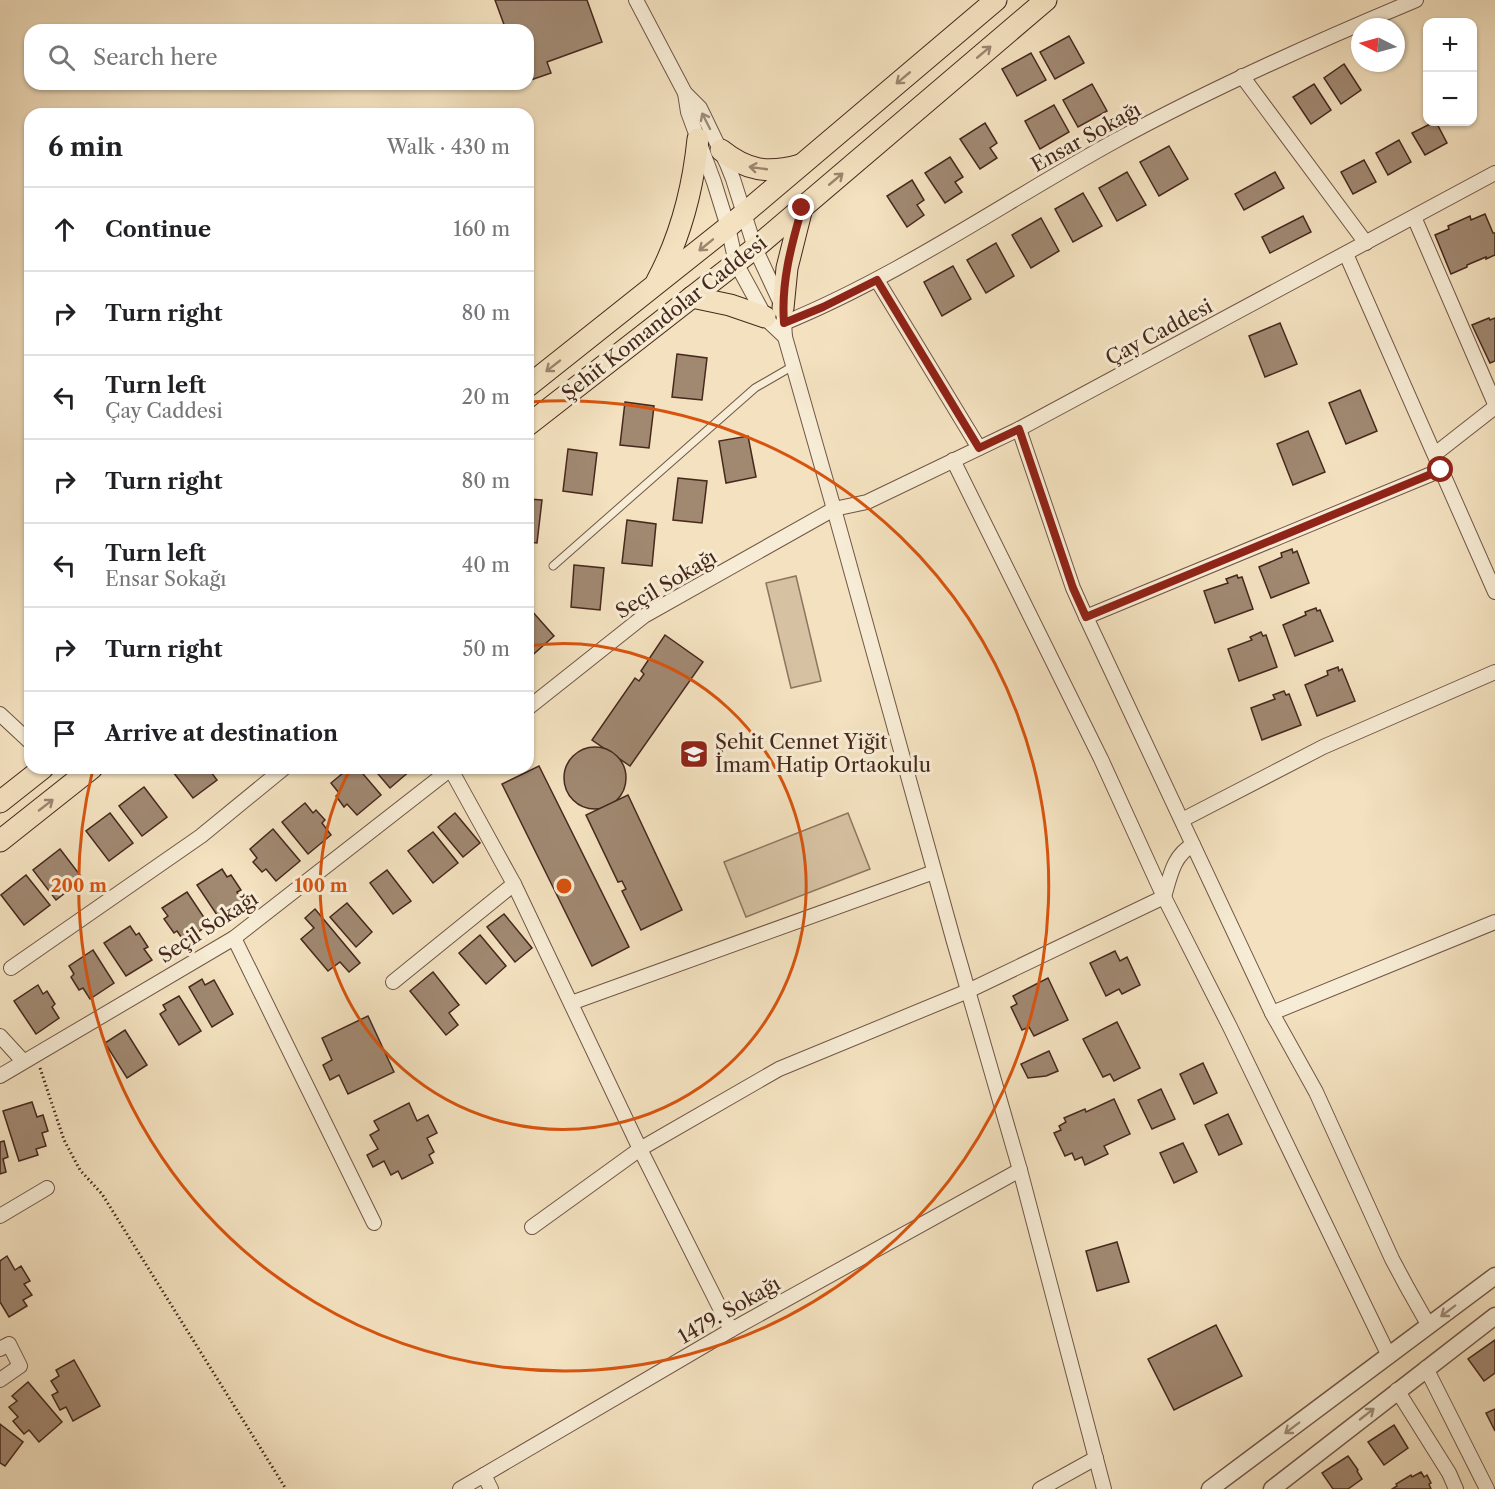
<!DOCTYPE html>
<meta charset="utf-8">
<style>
:root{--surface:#fff;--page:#f6f6f6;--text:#202124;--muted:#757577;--line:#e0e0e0}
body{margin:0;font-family:"Libre Caslon Text",serif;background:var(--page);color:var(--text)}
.controls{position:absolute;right:18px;top:18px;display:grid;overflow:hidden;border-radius:12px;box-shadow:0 2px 4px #0004}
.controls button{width:54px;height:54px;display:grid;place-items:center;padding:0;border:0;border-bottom:2px solid var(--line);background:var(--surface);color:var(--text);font:30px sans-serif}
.compass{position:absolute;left:1351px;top:18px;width:54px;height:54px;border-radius:50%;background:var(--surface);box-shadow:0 2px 4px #0004;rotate:276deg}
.stop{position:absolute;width:18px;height:18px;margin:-14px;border:4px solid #8f2418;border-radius:50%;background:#fff}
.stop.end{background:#8f2418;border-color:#fff;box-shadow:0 2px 6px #0008}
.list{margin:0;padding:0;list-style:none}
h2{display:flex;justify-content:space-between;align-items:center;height:78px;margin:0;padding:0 24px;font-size:26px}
h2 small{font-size:20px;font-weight:400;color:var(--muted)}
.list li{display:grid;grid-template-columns:39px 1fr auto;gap:18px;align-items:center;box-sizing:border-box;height:84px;padding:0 24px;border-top:2px solid var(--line)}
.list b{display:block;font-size:22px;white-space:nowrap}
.list p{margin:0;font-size:20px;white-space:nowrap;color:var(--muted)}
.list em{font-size:20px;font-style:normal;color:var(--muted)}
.icon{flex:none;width:33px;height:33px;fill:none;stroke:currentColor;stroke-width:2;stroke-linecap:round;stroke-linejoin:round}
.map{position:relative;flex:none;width:1495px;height:1489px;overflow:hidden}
.search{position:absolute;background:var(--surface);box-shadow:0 2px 4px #0004;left:24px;top:24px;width:510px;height:66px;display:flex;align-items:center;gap:15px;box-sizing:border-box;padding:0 21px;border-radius:18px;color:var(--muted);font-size:22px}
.panel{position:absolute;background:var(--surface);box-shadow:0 2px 4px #0004;left:24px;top:108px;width:510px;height:666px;border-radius:18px}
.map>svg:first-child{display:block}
</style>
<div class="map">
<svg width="1495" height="1489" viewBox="0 0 1495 1489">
<rect width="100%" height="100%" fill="#f3e1bf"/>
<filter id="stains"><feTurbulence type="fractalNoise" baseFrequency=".00333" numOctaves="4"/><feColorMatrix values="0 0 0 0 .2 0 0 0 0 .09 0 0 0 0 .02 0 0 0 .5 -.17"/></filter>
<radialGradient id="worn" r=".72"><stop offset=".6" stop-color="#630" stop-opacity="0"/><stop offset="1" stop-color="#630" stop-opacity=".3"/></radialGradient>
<g fill="#d6c2a3" stroke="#8e7560" stroke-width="1.5">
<polygon points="796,576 821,681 791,688 766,583"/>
<polygon points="848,813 870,869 746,917 724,862"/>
</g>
<g fill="#a08871" stroke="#46281d" stroke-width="1.5">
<polygon points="495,0 587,0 602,42 547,62 551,73 528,81 528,30 506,30"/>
<polygon points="1069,36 1084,63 1055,79 1040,52"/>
<polygon points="1031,53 1046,80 1017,96 1002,69"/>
<polygon points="1344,64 1361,90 1341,104 1324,78"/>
<polygon points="1092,84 1107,111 1078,127 1063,100"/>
<polygon points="1314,84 1331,110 1311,124 1293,97"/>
<polygon points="1054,105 1069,132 1040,149 1025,121"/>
<polygon points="1434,122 1436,122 1447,143 1425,155 1412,133"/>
<polygon points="985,123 997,143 990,148 997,158 980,169 960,139"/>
<polygon points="1399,140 1411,162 1388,175 1376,153"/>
<polygon points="1169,146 1188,179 1159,196 1140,162"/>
<polygon points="950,157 963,177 955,182 962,192 945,203 925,173"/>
<polygon points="1364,160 1376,182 1353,194 1341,172"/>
<polygon points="1127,172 1146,205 1117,221 1099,188"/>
<polygon points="1275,172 1284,188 1244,210 1235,194"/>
<polygon points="912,180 924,200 917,205 924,215 907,227 887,196"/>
<polygon points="1083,193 1102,226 1073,242 1055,209"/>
<polygon points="1485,214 1493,233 1495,233 1495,255 1486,259 1486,257 1467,265 1467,267 1451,274 1435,235 1449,229 1448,226 1470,216 1471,220"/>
<polygon points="1303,216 1311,232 1270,253 1262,237"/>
<polygon points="1041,218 1059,251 1031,268 1012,235"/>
<polygon points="996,243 1014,276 986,293 967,260"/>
<polygon points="953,266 971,299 942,316 924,282"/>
<polygon points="1489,318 1490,320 1495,318 1495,361 1490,363 1472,325"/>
<polygon points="1280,323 1297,364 1265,377 1249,336"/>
<polygon points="677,354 707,358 702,400 672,397"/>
<polygon points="1360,390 1377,431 1346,444 1329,403"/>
<polygon points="625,402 654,406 649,448 620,445"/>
<polygon points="1308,431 1325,472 1293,485 1277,444"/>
<polygon points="748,436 756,477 726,483 719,441"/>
<polygon points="568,449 597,453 592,495 563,491"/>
<polygon points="678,478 707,481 702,523 673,520"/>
<polygon points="528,499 542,500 537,543 528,542"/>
<polygon points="627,520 656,524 652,566 622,563"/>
<polygon points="1292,549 1293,553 1297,551 1309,583 1271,598 1259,567 1282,557 1281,553"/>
<polygon points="574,565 604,568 600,610 571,607"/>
<polygon points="1237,575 1238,578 1242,577 1253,609 1215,623 1204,591 1228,583 1226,579"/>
<polygon points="1316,608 1317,611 1320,610 1333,641 1295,656 1283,625 1306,615 1305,612"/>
<polygon points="531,610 554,636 528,659 528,613"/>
<polygon points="1261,632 1263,636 1266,635 1277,667 1239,681 1228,649 1252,640 1250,637"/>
<polygon points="665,635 703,662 630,766 592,740 635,678 639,681 644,674 641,671"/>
<polygon points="1338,667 1339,671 1342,669 1355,701 1317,716 1305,685 1328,675 1327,671"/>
<polygon points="1284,691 1286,695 1289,694 1301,725 1262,740 1251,708 1275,699 1273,695"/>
<circle cx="595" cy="778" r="31"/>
<polygon points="539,766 629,947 592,966 502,784"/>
<polygon points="170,768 208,768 217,780 193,798"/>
<polygon points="349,768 358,768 381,795 357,815 347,804 344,807 336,796 339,793 331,783"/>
<polygon points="373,768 409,768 411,770 390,788"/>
<polygon points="144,787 167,817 142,836 119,806"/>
<polygon points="628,795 682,910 641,930 622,891 626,889 622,881 618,882 586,815"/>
<polygon points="305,803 313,813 316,810 325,820 322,823 331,835 308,854 282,822"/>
<polygon points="110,813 133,843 109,861 86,831"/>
<polygon points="455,813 480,843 463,857 438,827"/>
<polygon points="273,829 300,861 276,881 266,869 262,872 253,862 257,858 250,849"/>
<polygon points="433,832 458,863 433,883 408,851"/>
<polygon points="60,849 83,879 56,900 33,870"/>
<polygon points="222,869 227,877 231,875 241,890 237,892 243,902 219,918 197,885"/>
<polygon points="387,870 411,901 393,914 370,883"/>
<polygon points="26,875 50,905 24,925 1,895"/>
<polygon points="187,892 209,925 184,941 177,931 174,933 164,919 168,916 162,908"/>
<polygon points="347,903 372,932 356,947 330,917"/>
<polygon points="315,909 360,963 349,972 340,962 328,971 301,939 314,928 305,918"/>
<polygon points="504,914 532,948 515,962 487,927"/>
<polygon points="130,926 136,935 139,933 148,947 144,949 152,960 126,976 104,943"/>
<polygon points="480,935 506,966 486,984 459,953"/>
<polygon points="93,950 114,983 90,999 83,988 79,990 71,977 74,974 69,966"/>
<polygon points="1115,951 1120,961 1127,957 1140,985 1122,994 1119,989 1106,996 1090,963"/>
<polygon points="433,972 459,1005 449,1013 458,1025 446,1035 410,991"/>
<polygon points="1048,978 1068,1020 1034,1036 1029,1027 1022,1030 1011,1007 1017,1004 1013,996"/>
<polygon points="202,979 205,985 214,980 233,1014 212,1027 189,987"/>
<polygon points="38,985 43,994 47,991 55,1004 52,1007 59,1018 36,1034 14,1001"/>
<polygon points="179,996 201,1031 179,1045 160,1014 166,1010 163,1005"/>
<polygon points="368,1016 394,1072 348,1094 339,1075 330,1080 323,1065 332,1060 322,1038"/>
<polygon points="1117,1022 1140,1068 1114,1081 1110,1074 1103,1077 1083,1039"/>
<polygon points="125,1030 147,1065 127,1078 105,1043"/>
<polygon points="1049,1051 1058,1071 1046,1076 1028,1078 1021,1064"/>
<polygon points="1203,1063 1217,1093 1194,1104 1180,1074"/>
<polygon points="1161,1089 1175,1119 1152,1129 1138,1100"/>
<polygon points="1114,1099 1130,1134 1104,1146 1108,1154 1085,1165 1082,1157 1075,1160 1072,1153 1065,1156 1054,1133 1061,1130 1059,1126 1066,1122 1064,1118 1085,1109 1086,1112"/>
<polygon points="32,1102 37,1117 43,1115 48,1131 42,1133 46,1146 36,1149 38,1155 19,1161 3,1111"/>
<polygon points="409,1103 417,1121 428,1115 437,1133 427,1138 434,1152 429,1155 433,1163 402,1179 398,1171 391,1175 384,1161 373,1167 367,1155 378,1149 370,1135 379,1130 374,1121"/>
<polygon points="1228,1114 1242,1144 1219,1155 1205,1125"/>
<polygon points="4,1141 8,1157 3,1159 6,1172 0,1174 0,1142"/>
<polygon points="1183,1143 1197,1172 1174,1183 1160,1153"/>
<polygon points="1117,1242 1129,1282 1097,1291 1086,1251"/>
<polygon points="7,1256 15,1270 21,1266 30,1281 24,1284 32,1295 23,1300 27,1306 9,1317 0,1302 0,1261"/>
<polygon points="1216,1325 1242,1376 1174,1410 1148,1359"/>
<polygon points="1495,1340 1495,1373 1484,1381 1468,1359"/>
<polygon points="74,1360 100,1406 73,1421 66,1407 60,1410 52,1395 58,1392 51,1381 59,1376 56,1370"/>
<polygon points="28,1382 62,1422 39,1442 29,1430 24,1434 13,1421 18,1417 9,1407 17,1401 12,1396"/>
<polygon points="1495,1409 1495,1431 1486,1413"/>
<polygon points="0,1424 23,1442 5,1466 0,1463"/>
<polygon points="1394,1425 1408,1448 1384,1465 1368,1442"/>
<polygon points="1348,1456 1358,1470 1357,1471 1362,1479 1348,1489 1333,1489 1322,1473"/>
<polygon points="1421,1472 1424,1477 1427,1475 1431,1483 1429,1484 1431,1489 1392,1489 1397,1486 1396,1484 1411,1475 1412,1477"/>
</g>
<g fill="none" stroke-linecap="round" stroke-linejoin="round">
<g stroke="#715646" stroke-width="9">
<polyline id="service" points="553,566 755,388 793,366"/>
</g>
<g stroke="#715646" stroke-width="16">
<g id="minor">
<polyline points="636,0 685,93 700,108 727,164 733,179 755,248 783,308 785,337 834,509 954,942 1020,1170 1104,1489"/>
<polyline points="1242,76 1366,243"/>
<polyline points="685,93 688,112 714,182 728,227 736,263 767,320 785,337"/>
<polyline points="1414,217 1495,404"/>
<polyline points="1346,254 1495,592"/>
<polyline points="877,280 979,448"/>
<path d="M784,323C901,275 1004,202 1115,141C1212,88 1313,43 1416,0"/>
<polyline points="1019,429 1073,588 1086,617 1272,1013 1316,1092 1392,1259 1407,1287 1429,1326"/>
<polyline points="1435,454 1495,407"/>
<polyline points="953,460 1101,759 1164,897 1230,1027 1389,1356"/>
<polyline points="1086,617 1441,470"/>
<polyline points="528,708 644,616 834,509 867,502 1019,429 1495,173"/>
<polyline points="0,714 30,742"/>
<polyline points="450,768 514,884 640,1149 731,1330"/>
<polyline points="1182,820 1323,747 1495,672"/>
<polyline points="234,938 374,1223"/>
<polyline points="11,968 201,836 284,768"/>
<polyline points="393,982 514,884"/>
<polyline points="571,1003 934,872"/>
<polyline points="1272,1013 1495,922"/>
<polyline points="0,1036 23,1061"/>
<polyline points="0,1076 234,938 452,768"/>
<polyline points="0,1216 47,1188"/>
<path d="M532,1227L640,1149L779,1069L968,991L1164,897C1170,877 1173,855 1193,845"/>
<polyline points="0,1349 9,1344 20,1366 0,1380"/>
<polyline points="1426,1368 1487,1489"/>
<polyline points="1397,1390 1449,1473 1456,1489"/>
<polyline points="484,1475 491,1489"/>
<polyline points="460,1489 731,1330 1020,1170"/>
<polyline points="1040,1489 1096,1458"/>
</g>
</g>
<g stroke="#715646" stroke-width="19">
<g id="tertiary">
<polyline points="1210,1489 1495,1276"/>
<polyline points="1272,1489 1495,1316"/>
</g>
</g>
<g stroke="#46281d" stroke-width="23">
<g id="primary">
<path d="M721,150C747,171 768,174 800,165"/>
<path d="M657,281C681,236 693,189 698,139"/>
<polyline points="692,297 730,305 765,317"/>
<polyline points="783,308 787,268 802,208"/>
<polyline points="528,386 728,227 996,0"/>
<polyline points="528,425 755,248 1046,0"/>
<polyline points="0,802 43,768"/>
<polyline points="0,841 92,768"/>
</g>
</g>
<polyline stroke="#46281d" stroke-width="3" stroke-dasharray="1.5 3" stroke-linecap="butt" points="40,1068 64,1140 80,1170 102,1194 286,1489"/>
<use href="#service" stroke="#f7ecd5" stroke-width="7"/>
<use href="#minor" stroke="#f7ecd5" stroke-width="14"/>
<use href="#tertiary" stroke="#f7ecd5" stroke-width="16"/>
<use href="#primary" stroke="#f3e1bf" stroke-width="21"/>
</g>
<defs><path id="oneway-shaft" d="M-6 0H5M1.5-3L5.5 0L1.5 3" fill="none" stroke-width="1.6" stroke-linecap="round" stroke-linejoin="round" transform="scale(1.5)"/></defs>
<g stroke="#9c846e">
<use href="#oneway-shaft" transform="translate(984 52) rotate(-40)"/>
<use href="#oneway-shaft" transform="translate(903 78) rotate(140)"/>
<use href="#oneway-shaft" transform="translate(758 168) rotate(-172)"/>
<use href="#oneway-shaft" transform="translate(836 179) rotate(-40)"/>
<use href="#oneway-shaft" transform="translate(706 245) rotate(141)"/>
<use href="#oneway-shaft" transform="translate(553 366) rotate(142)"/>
<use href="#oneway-shaft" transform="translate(46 805) rotate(-38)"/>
</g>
<g stroke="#9e8a79">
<use href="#oneway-shaft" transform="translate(706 121) rotate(-117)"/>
<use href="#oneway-shaft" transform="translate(1448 1311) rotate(143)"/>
<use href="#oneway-shaft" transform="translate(1367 1414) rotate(-38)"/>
<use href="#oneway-shaft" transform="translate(1292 1428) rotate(143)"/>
</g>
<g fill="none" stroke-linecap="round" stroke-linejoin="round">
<path stroke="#8f2418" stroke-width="8" d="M802,208C791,246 781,283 784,323L823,307L877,280L979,448L1019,429L1073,588L1086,617L1441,470"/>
</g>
<g fill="none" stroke="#d8540e" stroke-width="3">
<path d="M528 646A243 243 0 1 1 351 768"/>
<path d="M530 402A485 485 0 1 1 93 769"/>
</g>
<defs>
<g id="school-square" transform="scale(1.5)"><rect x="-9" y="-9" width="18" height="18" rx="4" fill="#8f2418" stroke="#f7ecd5"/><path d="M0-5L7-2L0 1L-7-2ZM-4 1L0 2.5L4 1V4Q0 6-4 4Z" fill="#fff"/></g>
</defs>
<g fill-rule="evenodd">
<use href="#school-square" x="694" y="754"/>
</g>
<g text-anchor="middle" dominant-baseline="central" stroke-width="6" stroke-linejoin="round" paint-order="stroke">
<g font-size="20" fill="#46281d" stroke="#f7ecd5">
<text transform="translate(1086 137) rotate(-29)">Ensar Sokağı</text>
<text transform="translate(664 318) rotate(-38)">Şehit Komandolar Caddesi</text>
<text transform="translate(1159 332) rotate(-28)">Çay Caddesi</text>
<text transform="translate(666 584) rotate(-31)">Seçil Sokağı</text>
<text transform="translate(208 927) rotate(-33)">Seçil Sokağı</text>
<text transform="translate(729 1310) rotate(-30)">1479. Sokağı</text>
</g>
<g font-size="20" fill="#46281d" stroke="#f7ecd5" text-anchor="start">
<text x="715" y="742">Şehit Cennet Yiğit<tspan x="715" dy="23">İmam Hatip Ortaokulu</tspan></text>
</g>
</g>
<circle cx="564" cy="886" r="9" fill="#d8540e" stroke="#f7ecd5" stroke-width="3"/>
<g font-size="18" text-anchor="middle" font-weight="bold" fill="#d8540e" stroke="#f7ecd5" stroke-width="6" stroke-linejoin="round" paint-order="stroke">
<text x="79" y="892">200 m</text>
<text x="321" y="892">100 m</text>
</g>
<rect width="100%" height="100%" filter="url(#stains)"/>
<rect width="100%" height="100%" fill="url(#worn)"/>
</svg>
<div class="controls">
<button>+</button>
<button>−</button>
</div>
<svg class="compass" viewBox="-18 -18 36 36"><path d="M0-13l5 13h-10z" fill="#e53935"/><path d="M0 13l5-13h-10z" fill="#757577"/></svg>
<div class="stop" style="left:1441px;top:470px"></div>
<div class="stop end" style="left:802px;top:208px"></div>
<div class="search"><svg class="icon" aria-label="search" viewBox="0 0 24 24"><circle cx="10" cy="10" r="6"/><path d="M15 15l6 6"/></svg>Search here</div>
<section class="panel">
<h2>6 min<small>Walk · 430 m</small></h2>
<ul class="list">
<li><svg class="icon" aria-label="ahead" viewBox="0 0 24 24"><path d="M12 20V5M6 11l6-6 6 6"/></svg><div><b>Continue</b></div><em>160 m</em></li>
<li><svg class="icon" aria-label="right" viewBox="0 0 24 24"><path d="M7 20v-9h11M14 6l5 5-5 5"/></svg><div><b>Turn right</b></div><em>80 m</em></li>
<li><svg class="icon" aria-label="left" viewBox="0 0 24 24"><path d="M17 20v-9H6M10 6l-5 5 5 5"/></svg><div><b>Turn left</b><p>Çay Caddesi</p></div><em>20 m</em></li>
<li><svg class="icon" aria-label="right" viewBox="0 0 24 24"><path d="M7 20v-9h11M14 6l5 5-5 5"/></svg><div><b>Turn right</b></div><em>80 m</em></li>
<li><svg class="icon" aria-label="left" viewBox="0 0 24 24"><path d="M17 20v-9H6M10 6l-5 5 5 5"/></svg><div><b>Turn left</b><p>Ensar Sokağı</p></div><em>40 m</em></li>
<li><svg class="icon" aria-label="right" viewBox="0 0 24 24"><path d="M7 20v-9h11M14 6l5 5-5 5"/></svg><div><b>Turn right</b></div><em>50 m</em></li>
<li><svg class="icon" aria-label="arrive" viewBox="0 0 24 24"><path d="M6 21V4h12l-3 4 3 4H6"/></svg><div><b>Arrive at destination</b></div></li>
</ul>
</section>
</div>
